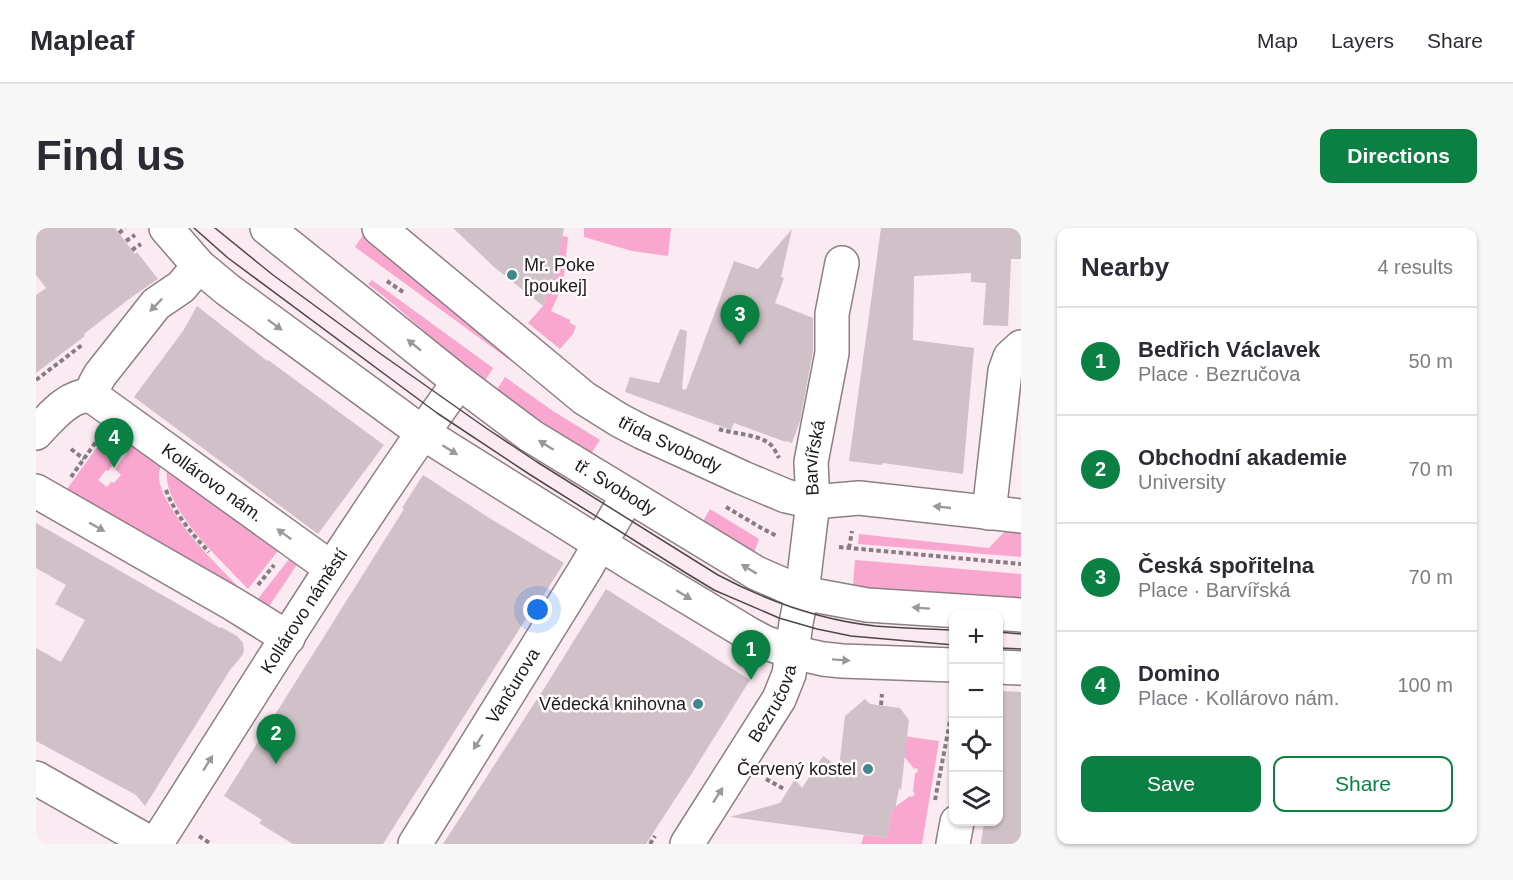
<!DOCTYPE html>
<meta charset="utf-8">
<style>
:root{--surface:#fff;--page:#f7f7f7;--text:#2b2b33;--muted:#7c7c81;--line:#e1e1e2;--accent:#0b8043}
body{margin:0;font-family:Helvetica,sans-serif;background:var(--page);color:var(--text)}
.controls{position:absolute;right:18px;bottom:18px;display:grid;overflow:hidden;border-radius:12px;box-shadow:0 2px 4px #0004}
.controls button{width:54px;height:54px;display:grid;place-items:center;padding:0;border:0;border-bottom:2px solid var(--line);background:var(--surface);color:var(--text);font:30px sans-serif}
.you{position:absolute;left:502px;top:382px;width:21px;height:21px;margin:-15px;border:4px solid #fff;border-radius:50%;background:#1a73e8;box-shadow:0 0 0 9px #1a73e833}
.badge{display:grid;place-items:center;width:39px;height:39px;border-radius:50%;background:var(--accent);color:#fff;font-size:20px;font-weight:700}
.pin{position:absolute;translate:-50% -50px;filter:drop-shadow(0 2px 3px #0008)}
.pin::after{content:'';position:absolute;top:32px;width:21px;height:18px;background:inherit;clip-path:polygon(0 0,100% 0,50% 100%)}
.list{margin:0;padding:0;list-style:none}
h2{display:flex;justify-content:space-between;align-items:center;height:78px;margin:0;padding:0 24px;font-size:26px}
h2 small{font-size:20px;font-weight:400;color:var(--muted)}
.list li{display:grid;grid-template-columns:39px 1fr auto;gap:18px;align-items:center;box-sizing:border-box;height:108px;padding:0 24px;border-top:2px solid var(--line)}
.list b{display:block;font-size:22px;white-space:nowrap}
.list p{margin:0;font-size:20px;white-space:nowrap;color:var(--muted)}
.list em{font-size:20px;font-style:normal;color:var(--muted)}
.actions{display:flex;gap:12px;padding:18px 24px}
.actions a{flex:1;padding:14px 0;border:2px solid var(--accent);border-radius:12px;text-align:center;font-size:21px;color:var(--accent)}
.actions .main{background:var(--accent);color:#fff}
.icon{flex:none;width:33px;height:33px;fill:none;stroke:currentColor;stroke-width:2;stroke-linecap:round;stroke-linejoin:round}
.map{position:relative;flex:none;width:985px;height:616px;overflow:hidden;border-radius:12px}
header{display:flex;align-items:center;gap:36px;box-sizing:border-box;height:84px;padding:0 30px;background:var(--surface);border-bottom:2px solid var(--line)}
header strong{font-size:28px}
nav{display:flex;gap:33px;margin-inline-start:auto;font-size:21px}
.intro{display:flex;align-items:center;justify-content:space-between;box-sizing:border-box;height:144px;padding:0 36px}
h1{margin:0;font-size:42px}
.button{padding:15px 27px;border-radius:12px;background:var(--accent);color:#fff;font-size:21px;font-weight:700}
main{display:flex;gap:36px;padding:0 36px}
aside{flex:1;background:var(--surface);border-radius:12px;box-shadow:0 2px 4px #0004}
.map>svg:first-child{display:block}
</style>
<header>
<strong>Mapleaf</strong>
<nav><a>Map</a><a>Layers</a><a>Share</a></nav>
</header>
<div class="intro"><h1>Find us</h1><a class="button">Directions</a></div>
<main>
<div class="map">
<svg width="985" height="616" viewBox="0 0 985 616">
<rect width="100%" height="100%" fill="#faeaf1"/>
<g fill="#f9a7cf" fill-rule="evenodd">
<polygon points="548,0 635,0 632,28 596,23 548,9"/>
<polygon points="329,4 497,149 319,19"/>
<polygon points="526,8 532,9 527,57 515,83 534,92 534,95 540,98 537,106 524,121 492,95 507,78 519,46"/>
<path d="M336,52L457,140L448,154C408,123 373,87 332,56Z"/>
<polygon points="469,149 517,183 564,212 555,226 460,163"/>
<path d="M80,193L128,230C126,235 123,241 123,248C123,259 129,269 134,278C155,314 185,340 213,370L26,268ZM85,220L91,225L79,241L85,247L78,255L75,254L71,259L62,252L70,242L72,243L81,231L77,228Z"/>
<path d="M131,242L245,319L212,361C188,335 125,279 131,242Z"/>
<polygon points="674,281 723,311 718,325 666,295"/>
<polygon points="970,302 985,304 985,329 822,316 823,306 953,320"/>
<polygon points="257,326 264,332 230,383 221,372"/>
<polygon points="819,332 985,346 985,371 869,364 817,357"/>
<polygon points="867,508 903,513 886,616 825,616 828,607 851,610 856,581 859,582 859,579 874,568 876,569 879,565 877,564 879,545 882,544 881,540 878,541 867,527"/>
</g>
<g fill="#d0c0c7">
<polygon points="0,0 79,0 99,26 101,24 122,51 93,71 48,106 49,108 0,145 0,67 10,60 0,47"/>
<polygon points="417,0 528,0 519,46 507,78 458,39"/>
<polygon points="845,0 985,0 985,31 975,31 972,98 947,97 950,55 935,54 935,45 878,48 877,112 938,120 927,246 847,235 845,237 813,233"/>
<polygon points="756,1 745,49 748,50 739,75 777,90 777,123 764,193 756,215 750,213 750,214 698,195 695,202 589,164 594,149 623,155 644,101 651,103 646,161 650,162 698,33 722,41"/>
<polygon points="161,78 231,133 232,132 348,217 282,306 98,169 147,103"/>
<polygon points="387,247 455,291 528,335 507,368 505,367 347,616 257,616 223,595 226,592 188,568 368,281 366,280"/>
<polygon points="0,295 184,400 185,399 201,408 207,415 208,421 207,426 197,439 196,439 109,578 100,567 0,513 0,420 25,434 49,392 19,376 30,357 0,340"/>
<polygon points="570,361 714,452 656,545 610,616 407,616 509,459"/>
<polygon points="965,463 985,464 985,616 945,616 948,594 963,594 963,524"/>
<polygon points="829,471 834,476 864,480 873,492 865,562 863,560 859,582 856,581 851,610 694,589 744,575 759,551 766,560 787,528 803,539 809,488"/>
</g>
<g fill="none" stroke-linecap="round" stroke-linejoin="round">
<g stroke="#8d7f85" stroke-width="36">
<g id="minor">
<polyline points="130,0 163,38 192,62 387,205 598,337 713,406 728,414 756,424 787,431 806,433 918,437"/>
<path id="s1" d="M231,0L423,154L495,208L720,345L766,365L831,377L985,387"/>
<path id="s2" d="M343,0L548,170L583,192L606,204L707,250L750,268L777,274L823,270L985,288"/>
<polyline points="56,168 59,156 64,147 120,76 145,59 163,38"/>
<path id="s3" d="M0,205C14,190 34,165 56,168L295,340"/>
<polyline points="0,263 197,376 252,410"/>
<polyline points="953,285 969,143 974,129 985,119"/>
<polyline points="962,439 985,440"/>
<polyline points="0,550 116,616"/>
<path id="s4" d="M120,616C219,461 315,303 423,154"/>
<path id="s5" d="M379,616L550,340L592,267"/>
<path id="s6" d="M651,616L743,471L753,446L760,395L766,365L777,274L775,234L796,125V86L806,35"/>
<polyline points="917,616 921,594"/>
</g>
</g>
<g stroke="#867c81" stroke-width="4" stroke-dasharray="4.5 3" stroke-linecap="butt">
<polyline points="83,5 89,0"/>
<polyline points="90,13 99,7"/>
<polyline points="96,22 105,16"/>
<polyline points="351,53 367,64"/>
<polyline points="0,152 46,117"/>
<path d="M683,201C700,207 721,205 735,217C738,220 741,226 743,230"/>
<polyline points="35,221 48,231"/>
<polyline points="35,249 62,211"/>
<path d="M130,262C139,286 156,306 173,324"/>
<polyline points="690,279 727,301 741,308"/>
<polyline points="803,319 985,336"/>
<polyline points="813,320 816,303"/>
<polyline points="222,357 238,337"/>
<polyline points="845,477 846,466"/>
<polyline points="730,551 748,561"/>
<polyline points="899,572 918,472"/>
<polyline points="163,608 175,616"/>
<polyline points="614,616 619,608"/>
</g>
<use href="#minor" stroke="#fff" stroke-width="33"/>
<g stroke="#4f474a" stroke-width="1.5">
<polyline points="158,0 192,30 401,185 493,246 650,345 678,362 743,390 781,401 815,408 918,417"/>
<path d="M179,0L237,47L342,124L450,200L501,234L682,347C731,373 785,392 839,398C865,400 892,401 918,402"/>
<polyline points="962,404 985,406"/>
<polyline points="962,420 985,421"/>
</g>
</g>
<defs><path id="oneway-solid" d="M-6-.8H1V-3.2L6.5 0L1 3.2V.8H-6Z" transform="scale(1.5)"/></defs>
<g fill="#9a9899">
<use href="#oneway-solid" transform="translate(120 77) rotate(134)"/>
<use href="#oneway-solid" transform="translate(239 97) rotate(37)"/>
<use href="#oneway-solid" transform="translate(378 117) rotate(-141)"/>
<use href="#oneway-solid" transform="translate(510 217) rotate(-148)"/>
<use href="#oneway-solid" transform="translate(414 222) rotate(32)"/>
<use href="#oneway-solid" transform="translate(906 279) rotate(-174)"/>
<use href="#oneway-solid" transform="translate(61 299) rotate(29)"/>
<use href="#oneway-solid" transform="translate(248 306) rotate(-144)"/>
<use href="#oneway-solid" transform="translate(713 341) rotate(-149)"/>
<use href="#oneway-solid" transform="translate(648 367) rotate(31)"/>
<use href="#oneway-solid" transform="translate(885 380) rotate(-176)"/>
<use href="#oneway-solid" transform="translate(805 432) rotate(4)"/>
<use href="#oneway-solid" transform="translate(442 514) rotate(122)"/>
<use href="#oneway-solid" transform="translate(172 535) rotate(-58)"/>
<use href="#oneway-solid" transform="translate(682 567) rotate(-57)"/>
</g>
<g fill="#40888b" stroke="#fffbfd" stroke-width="2">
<circle cx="476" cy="47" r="6"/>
<circle cx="662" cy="476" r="6"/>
<circle cx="832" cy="541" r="6"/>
</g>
<g text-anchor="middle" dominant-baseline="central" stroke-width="5" stroke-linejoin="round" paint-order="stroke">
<g font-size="18" fill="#1f1a1c" stroke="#fffbfd" text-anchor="end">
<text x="488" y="37" text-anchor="start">Mr. Poke<tspan x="488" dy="21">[poukej]</tspan></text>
<text x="650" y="476">Vědecká knihovna</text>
<text x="820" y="541">Červený kostel</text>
</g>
<g font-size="18" fill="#1f1a1c" stroke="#fffbfd">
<text stroke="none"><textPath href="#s2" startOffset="364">třída Svobody</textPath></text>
<text stroke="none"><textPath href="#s6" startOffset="417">Barvířská</textPath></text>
<text stroke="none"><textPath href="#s3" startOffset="218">Kollárovo nám.</textPath></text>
<text stroke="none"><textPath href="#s1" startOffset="435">tř. Svobody</textPath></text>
<text stroke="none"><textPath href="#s4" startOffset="276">Kollárovo náměstí</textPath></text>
<text stroke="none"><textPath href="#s5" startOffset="186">Vančurova</textPath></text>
<text stroke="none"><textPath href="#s6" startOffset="165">Bezručova</textPath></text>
</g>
</g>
</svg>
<div class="controls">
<button>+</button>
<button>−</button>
<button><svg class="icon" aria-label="locate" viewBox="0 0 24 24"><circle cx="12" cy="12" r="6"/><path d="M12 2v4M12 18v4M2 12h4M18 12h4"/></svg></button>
<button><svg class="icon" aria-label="layers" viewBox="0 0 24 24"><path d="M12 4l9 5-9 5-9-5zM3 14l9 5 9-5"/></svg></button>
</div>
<div class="you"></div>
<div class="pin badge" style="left:715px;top:452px">1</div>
<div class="pin badge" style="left:240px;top:536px">2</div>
<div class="pin badge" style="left:704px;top:117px">3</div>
<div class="pin badge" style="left:78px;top:240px">4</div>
</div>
<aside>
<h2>Nearby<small>4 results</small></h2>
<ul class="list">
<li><span class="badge">1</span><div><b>Bedřich Václavek</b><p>Place · Bezručova</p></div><em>50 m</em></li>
<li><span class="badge">2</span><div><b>Obchodní akademie</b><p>University</p></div><em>70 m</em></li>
<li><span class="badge">3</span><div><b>Česká spořitelna</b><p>Place · Barvířská</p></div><em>70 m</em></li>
<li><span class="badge">4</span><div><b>Domino</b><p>Place · Kollárovo nám.</p></div><em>100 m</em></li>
</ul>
<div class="actions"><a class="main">Save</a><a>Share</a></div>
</aside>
</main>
